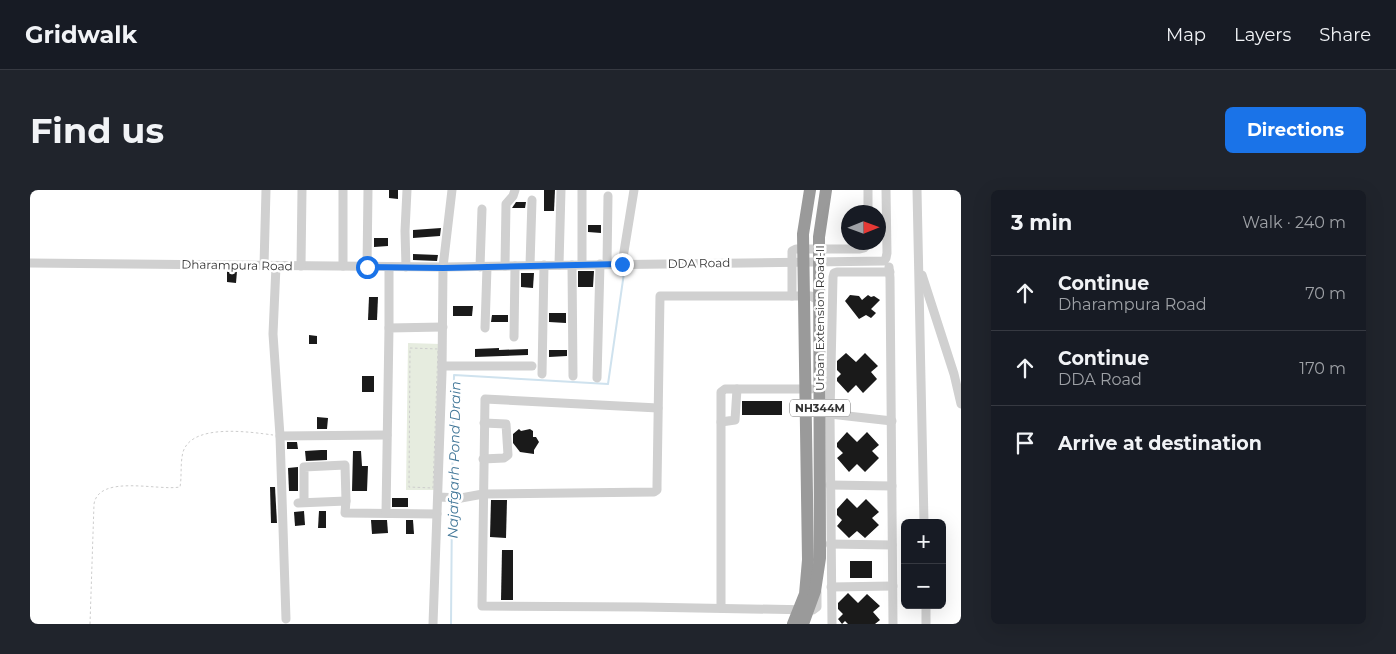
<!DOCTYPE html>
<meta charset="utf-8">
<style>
:root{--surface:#171b24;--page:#20242c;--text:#f1f3f6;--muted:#9ea1a6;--line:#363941;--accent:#1a73e8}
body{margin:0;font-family:Montserrat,sans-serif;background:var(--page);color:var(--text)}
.controls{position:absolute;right:15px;bottom:15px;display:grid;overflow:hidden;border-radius:8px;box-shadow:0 5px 20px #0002}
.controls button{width:45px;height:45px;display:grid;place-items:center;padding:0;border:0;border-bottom:1px solid var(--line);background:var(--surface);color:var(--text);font:25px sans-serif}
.compass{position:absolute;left:811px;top:15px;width:45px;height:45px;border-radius:50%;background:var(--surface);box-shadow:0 5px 20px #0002;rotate:89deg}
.stop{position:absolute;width:15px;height:15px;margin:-11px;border:4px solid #1a73e8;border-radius:50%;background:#fff}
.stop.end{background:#1a73e8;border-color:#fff;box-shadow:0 1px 5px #0008}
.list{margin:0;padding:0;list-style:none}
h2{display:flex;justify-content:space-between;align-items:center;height:65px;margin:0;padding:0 20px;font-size:21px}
h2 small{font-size:16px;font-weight:400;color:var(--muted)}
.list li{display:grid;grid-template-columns:32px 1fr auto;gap:15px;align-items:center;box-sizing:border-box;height:75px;padding:0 20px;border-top:1px solid var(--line)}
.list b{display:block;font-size:19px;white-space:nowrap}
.list p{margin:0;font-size:16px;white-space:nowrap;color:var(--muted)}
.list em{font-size:16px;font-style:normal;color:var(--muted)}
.icon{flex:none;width:28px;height:28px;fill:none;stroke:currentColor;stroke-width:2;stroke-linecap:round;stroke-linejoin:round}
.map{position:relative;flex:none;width:931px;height:434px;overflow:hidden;border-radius:8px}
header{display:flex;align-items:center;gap:30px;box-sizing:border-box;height:70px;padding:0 25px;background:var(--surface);border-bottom:1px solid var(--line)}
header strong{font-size:24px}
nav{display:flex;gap:28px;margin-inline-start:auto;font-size:18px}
.intro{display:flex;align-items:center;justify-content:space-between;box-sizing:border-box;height:120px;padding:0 30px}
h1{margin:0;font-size:35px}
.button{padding:12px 22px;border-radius:8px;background:var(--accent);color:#fff;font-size:18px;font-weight:700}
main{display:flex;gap:30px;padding:0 30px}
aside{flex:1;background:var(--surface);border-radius:8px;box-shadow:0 5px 20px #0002}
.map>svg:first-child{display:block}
</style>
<header>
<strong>Gridwalk</strong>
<nav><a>Map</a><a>Layers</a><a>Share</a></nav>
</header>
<div class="intro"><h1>Find us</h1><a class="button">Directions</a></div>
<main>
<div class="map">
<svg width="931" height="434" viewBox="0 0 931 434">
<rect width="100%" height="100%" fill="#fff"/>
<polygon fill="#e6ecdf" points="378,153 411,154 405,300 376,300"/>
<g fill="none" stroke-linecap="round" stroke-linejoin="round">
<g stroke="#cfe2ee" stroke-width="2">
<polyline points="422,305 424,185 578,194 595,76"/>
<polyline points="421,434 422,312"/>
</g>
</g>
<g fill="#1a1a1a">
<polygon points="359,0 368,0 368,9 359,8"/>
<polygon points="514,0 525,0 524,21 514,21"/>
<polygon points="486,12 496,12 495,18 482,18"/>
<polygon points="558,35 571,35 571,43 558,42"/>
<polygon points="411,38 410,46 383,48 383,40"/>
<polygon points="344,48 358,48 358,56 344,57"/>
<polygon points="383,64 408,65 407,71 383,70"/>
<polygon points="197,81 207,81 206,93 197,92"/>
<polygon points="548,81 564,81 563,97 548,97"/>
<polygon points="491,83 504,83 503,98 491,97"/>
<polygon points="820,105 829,106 832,110 838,105 841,107 844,106 850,110 841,119 846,123 841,128 836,125 829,129 815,111"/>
<polygon points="339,107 348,107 347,130 338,130"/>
<polygon points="423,116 443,116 442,126 423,126"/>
<polygon points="519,123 536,123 536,133 519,132"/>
<polygon points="462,125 478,125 478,132 461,132"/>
<polygon points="279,145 287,146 287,154 279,154"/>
<polygon points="469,158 469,160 498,159 498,165 445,167 445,159"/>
<polygon points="519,160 537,160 537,166 519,167"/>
<polygon points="816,163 826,172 835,163 848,176 841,182 847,189 833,203 826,195 818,203 807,191 807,188 811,184 807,180 807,171"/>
<rect x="332" y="186" width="12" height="16"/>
<rect x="712" y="211" width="40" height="14"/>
<polygon points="287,227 298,228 297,239 287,239"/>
<polygon points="489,239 491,241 500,239 503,241 503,247 506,247 509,252 504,260 504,264 490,262 483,253 483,244"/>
<polygon points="817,242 827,252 837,242 849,255 842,261 849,268 835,282 827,274 819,282 807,268 813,263 807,257 807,253"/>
<polygon points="257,252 267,252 268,259 257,259"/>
<polygon points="291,260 297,260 297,270 276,271 275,261"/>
<polygon points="323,261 331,261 332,276 338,276 337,301 322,301"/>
<polygon points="268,277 268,301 259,301 258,278"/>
<polygon points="240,297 245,297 247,333 241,333"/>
<rect x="362" y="308" width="16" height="9"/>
<polygon points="817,308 827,318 836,309 849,322 842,328 849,335 835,348 827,341 819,348 807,336 812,330 807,325 807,319"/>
<polygon points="461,310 477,310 476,348 460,347"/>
<polygon points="274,321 275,335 265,336 264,322"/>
<polygon points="289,321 296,321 296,338 288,338"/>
<polygon points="341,330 357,330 358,343 342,344"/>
<polygon points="376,330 383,330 384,344 376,344"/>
<polygon points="472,360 483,360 483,410 471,410"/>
<rect x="820" y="371" width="22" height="17"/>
<polygon points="818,403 828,413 837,404 850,416 843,422 850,430 845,434 818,434 815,431 812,434 808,429 813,424 808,419 808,413"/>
</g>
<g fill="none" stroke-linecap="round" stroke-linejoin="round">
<g stroke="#cdcdcd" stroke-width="1" stroke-dasharray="2.5 2.5" stroke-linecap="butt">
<polygon points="380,158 408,159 403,298 379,297"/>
<path d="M60,434L64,314C69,284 128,301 150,297C152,286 150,274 153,262C162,233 220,242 243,245"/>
</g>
<g stroke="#d0d0d0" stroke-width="9">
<polyline points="313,0 313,76"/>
<polyline points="838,0 838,22"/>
<polyline points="887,0 894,333"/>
<polyline points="0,73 413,77 854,71 856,68 857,63 856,0"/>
<polyline points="552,74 552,0"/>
<polyline points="577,74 578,6"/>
<polyline points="592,74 604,0"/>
<polyline points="500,75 502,10"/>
<polyline points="529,75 531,0"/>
<polyline points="542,75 543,186"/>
<polyline points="234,76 236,0"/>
<polyline points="246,76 243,144 250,246"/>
<polyline points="271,76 272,0"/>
<polyline points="475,76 476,14 483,6 485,0"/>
<polyline points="337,77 338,0"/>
<polyline points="376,77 375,41 377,0"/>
<polyline points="450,77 452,19"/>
<polyline points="859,77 860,88 863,434"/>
<polyline points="892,85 924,184 931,214"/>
<polyline points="762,106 762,61 766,59 830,59 834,58 838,52"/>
<polyline points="359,138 359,77"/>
<polyline points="455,138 457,77"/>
<polyline points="484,147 485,76"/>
<polyline points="412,176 502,176"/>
<polyline points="512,184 514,75"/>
<polyline points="567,188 570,74"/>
<polyline points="628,218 455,209 452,416 612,417 783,420 787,417 787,402"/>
<polyline points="800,224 862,231"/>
<polyline points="691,232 705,230 707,199"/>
<polyline points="453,269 474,268 478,265 476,234 454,233"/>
<polyline points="800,295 862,296"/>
<polyline points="408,307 431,308 453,304 624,302 627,300 627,295 630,106 781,106 788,110 788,114"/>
<polyline points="274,312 274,277 315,275 316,311"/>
<polyline points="268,313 316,311 315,323 407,324"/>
<polyline points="356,323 359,138 413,137"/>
<polyline points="800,354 862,355"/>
<polyline points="801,397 863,396"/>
<polyline points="896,415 896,434"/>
<polyline points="691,418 691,202 695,199 781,199"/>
<polyline points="256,429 250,246 357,245"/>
<polyline points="403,434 412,183 413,77 422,0"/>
<polyline points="802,434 800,224 803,87 804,83 807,82 860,82"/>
</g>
<g stroke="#9a9a9a" stroke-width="12">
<polyline points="763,434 775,404 778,370 773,44 780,0"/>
<polyline points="773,434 785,401 790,368 789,47 796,0"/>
</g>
</g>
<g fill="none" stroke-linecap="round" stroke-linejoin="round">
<polyline stroke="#1a73e8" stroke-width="6" points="337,77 413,78 592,74"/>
</g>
<g text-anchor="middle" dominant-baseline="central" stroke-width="5" stroke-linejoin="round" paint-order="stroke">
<rect fill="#fff" stroke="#707070" stroke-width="1" x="760" y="209.5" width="60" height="17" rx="4"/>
<g font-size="11" font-weight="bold" fill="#333">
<text x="790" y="218">NH344M</text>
</g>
<g font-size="12" fill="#333" stroke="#fff">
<text transform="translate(669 73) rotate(-1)">DDA Road</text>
<text transform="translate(207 75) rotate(1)">Dharampura Road</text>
<text transform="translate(789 128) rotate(-90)">Urban Extension Road-II</text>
</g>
<g font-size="14" font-style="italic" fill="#3f7597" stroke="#fff">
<text transform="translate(424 270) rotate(-89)">Najafgarh Pond Drain</text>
</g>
</g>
</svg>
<div class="controls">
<button>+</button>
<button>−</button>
</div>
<svg class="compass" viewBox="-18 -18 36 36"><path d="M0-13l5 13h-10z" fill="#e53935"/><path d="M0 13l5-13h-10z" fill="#9ea1a6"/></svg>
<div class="stop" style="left:337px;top:77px"></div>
<div class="stop end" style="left:592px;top:74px"></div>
</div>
<aside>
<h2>3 min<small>Walk · 240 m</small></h2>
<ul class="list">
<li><svg class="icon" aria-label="ahead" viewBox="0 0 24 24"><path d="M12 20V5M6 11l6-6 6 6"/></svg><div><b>Continue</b><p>Dharampura Road</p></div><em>70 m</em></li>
<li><svg class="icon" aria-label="ahead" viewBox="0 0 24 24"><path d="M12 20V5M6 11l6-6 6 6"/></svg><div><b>Continue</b><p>DDA Road</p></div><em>170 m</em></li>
<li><svg class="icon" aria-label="arrive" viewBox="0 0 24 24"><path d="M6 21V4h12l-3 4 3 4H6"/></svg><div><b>Arrive at destination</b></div></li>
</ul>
</aside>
</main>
